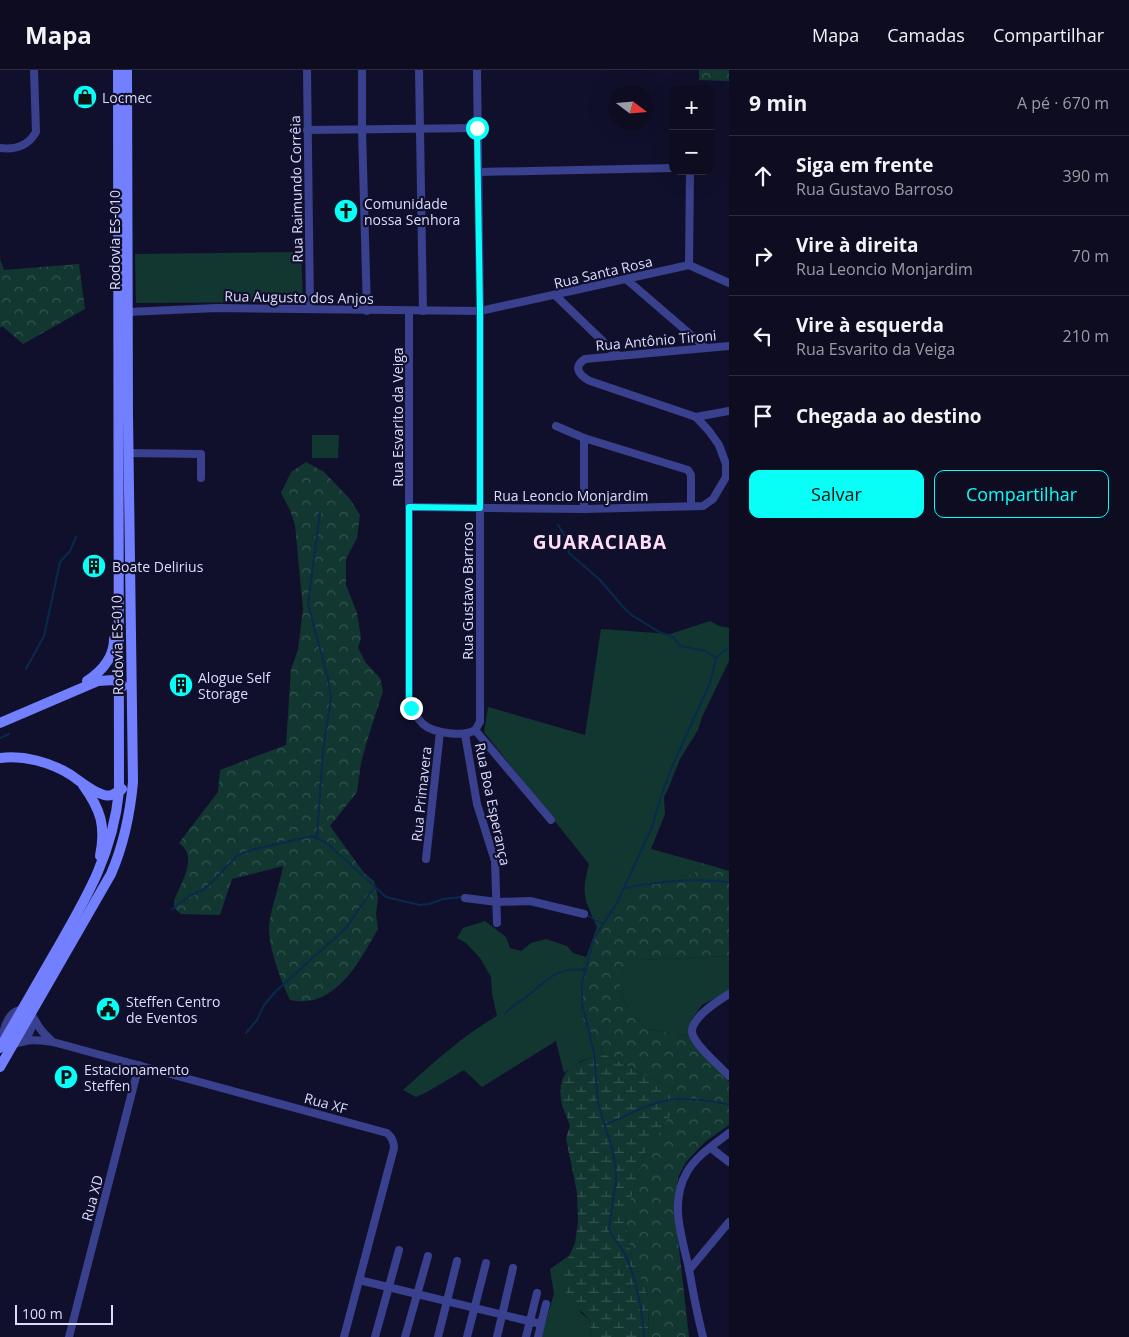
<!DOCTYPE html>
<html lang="pt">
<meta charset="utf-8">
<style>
:root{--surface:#0d0c21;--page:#1b1a2e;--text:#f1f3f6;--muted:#9a9ba5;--line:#2d2c3f;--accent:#07fff8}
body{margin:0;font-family:"Open Sans",sans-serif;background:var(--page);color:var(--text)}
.controls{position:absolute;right:15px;top:15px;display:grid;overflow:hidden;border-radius:10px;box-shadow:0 5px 20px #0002}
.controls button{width:45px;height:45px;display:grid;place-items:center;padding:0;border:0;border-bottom:1px solid var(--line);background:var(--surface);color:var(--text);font:25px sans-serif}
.compass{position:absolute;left:609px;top:15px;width:45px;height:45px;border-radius:50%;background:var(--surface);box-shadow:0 5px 20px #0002;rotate:106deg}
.scale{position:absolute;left:15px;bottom:12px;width:98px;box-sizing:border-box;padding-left:5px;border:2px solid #dbdbff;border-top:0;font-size:14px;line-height:18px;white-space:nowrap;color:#dbdbff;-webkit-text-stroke:4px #11102c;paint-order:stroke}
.stop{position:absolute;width:15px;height:15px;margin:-11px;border:4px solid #07fff8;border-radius:50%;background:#fff}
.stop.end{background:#07fff8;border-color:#fff;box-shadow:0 1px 5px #0008}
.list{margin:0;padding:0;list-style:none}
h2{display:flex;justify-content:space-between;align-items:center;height:65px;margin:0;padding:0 20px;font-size:21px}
h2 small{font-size:16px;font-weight:400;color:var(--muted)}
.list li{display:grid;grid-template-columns:32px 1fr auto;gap:15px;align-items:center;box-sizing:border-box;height:80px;padding:0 20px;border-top:1px solid var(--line)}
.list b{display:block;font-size:19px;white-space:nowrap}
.list p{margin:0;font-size:16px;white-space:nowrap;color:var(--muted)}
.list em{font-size:16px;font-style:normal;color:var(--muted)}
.actions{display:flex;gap:10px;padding:15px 20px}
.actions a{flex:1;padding:11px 0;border:1px solid var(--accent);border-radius:10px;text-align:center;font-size:18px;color:var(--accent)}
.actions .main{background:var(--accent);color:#111}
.icon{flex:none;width:28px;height:28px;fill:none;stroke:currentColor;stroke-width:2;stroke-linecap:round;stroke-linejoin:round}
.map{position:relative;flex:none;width:729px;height:1267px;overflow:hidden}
header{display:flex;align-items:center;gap:30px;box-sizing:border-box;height:70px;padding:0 25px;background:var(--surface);border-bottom:1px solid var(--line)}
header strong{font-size:24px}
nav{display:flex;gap:28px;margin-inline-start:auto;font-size:18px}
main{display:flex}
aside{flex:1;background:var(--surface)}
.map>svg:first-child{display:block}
</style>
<header>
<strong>Mapa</strong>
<nav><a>Mapa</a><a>Camadas</a><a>Compartilhar</a></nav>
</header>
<main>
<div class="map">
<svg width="729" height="1267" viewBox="0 0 729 1267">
<defs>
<pattern id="forest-crowns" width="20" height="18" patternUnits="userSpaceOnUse" patternTransform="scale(1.25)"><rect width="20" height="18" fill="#123731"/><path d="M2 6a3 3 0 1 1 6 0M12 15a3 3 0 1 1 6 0" fill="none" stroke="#345350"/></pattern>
<pattern id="wetland-marsh" width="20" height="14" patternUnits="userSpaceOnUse" patternTransform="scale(1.25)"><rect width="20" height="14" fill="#123731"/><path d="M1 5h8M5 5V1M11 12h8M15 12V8" fill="none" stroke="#345350"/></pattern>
</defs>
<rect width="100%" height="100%" fill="#11102c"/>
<g fill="#123731">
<polygon points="301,182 303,232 136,233 135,184"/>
<polygon points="312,365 339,365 338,388 312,388"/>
<path d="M710,551L719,556L729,558V591L702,647L698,660L680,689L668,719L664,727L665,744L651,779L702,793L693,805L675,807L635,817L601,849L593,848C582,825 583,818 589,794L484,662L488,637L585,665L601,559L670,564Z"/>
<path d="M485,851L506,867L510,878L521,881L531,873L546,869L567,876L573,883L586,887L584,893L581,946L604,984L581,991L564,1003L556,971L482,1017L464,1000L427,1022L416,1027L403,1020C433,993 462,966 497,946L492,924L491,907L480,888L466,873L457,868L463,858Z"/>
<polygon points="729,886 729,921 702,935 691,950 689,966 646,959 629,940 620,921 620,909 625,899 639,890"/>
<polygon points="570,1185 563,1200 581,1243 589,1249 592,1267 541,1267 554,1224 550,1199"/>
</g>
<g fill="url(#forest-crowns)">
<polygon points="699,0 729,0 729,11 699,10"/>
<polygon points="0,189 4,200 79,194 85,239 23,274 2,256 0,258"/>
<path d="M306,392L324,402L350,429L360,445L357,468L346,489V515L357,543L361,568L358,578L366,593L380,608L383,621L367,671L361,693L357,722L330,756L364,803L374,811L378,828L376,844L378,859C359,892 335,940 290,930C281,911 268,877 269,856C271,836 280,816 283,796L232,809L220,845L181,844L174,838V831C181,812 199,787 179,773L218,722L220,700L286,675L291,599L298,580L303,539L295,455L290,440L281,423L291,402Z"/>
<polygon points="702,793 729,801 729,886 640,890 625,899 620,909 620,921 629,940 646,959 689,966 729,1012 729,1055 705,1072 686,1092 678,1107 675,1143 689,1267 648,1267 649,1229 631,1186 625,1147 646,1080 662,1059 679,1023 604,984 581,946 584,893 597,857 593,848 601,849 635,817 655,807 693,805"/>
</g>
<path fill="url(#wetland-marsh)" d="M604,984L679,1023L680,1027L662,1059L646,1080L625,1147L631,1186L649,1229L648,1267H592L589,1249L569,1229L562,1212L563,1200L575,1173L578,1152L577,1123L566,1068L570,1056C568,1048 562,1038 561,1030C557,997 578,992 604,984Z"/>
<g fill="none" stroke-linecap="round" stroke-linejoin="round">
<g stroke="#082a4d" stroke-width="2">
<polyline points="558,455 566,467 569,483 599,509 625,539 633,546 661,563 673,567 680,576 706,581 716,588"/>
<polyline points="26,599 44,566 60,492 70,481 76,467"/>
<polyline points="0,668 9,664"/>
<polyline points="317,767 323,680 331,628 328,608 308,534 320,442"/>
<path d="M625,818C659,811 695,808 729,812"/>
<polyline points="172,839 190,826 205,819 238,785 255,779 312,766 327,773 386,827 420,835 429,834 443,829 463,827"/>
<polyline points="585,844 603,854"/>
<path d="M505,944C511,936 518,933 526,927C548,910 555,897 585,900"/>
<polyline points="246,963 257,950 264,935 275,922 346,858 375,816"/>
<path d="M605,1055C624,1047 643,1036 663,1031C680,1027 712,1030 729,1035"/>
<path d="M644,1267C643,1241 636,1210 626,1186C621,1176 613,1169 609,1159L616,1110L615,1095L613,1082L598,1033L594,983L582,933V913L594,868L617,833L652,757L661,726L672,697L710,613L716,588L729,577"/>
</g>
<g stroke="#39408d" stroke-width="8">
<polyline points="307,0 310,238"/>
<polyline points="362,0 362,59 367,241"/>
<polyline points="419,0 423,241"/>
<polyline points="307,60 477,58"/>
<path d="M0,78C16,80 28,76 36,62L34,0"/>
<polyline points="478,102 673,98"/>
<polyline points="689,195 690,101"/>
<polyline points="626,209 705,277"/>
<polyline points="556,226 617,285"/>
<path d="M409,241V630C412,639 416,647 423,654C433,663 466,668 476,659C477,657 479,653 480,652V241L477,0"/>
<polyline points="123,244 127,242 217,238 480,241 689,195 729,213"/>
<polyline points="696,347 729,341"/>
<polyline points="556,356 584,368 688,400 691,405 691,436"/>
<polyline points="584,368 584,439"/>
<polyline points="128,383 201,384 201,408"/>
<path d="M409,437L584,439L703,436L713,429L726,407V394L719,375L709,361L696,347L590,311C580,306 572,297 585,289L729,276"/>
<polyline points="475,660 551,750"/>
<polyline points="465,664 477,734 495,791 497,853"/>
<polyline points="426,789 440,662"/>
<polyline points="465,828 497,832 530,831 584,844"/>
<path d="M729,924C719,930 691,948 692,962C693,974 720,996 729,1006"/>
<polyline points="25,971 35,951"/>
<path d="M53,972C49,968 45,965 42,961C35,953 35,945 25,941C12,935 0,960 4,970C13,976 17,973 26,971C33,969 45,971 53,972L387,1063C392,1067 394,1071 394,1078L344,1267"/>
<polyline points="711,1078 729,1092"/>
<polyline points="689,1200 729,1152"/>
<polyline points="359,1210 541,1254"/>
<polyline points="69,1267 139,995"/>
<polyline points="375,1267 399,1180"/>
<polyline points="405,1267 428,1186"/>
<polyline points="438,1267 457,1191"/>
<polyline points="467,1267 486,1193"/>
<polyline points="497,1267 513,1198"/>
<polyline points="526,1267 537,1223"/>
<polyline points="538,1267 546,1234"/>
<path d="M703,1267C697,1244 693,1222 689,1199C682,1167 669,1133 687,1102C696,1086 715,1074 729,1063"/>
</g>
<g stroke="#7280ff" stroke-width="10">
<path d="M87,611C102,601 114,588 114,569"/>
<polyline points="0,653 98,611 114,610 123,616"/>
<path d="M0,688C24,685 50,692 71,705C81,712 92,722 104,725C111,727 116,723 122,719"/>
<path d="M83,715C101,740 106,756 100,786"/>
<path d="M0,978C19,945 38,912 57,879C87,827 113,783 119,721L118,0"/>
<path d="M0,997L111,804C124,774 130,745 133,712L128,346L127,0"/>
</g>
</g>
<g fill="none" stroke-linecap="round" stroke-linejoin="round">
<polyline stroke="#07fff8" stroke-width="6" points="411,638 409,630 409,437 480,438 480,241 477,58"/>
</g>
<defs>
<g id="shop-disc" transform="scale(1.25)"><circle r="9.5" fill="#07fff8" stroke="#11102c"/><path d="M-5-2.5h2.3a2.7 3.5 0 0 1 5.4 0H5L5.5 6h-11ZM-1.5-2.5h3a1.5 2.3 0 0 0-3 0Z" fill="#111"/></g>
<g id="church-disc" transform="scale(1.25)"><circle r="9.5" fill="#07fff8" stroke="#11102c"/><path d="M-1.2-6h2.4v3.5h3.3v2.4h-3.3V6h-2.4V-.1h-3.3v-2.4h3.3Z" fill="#111"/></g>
<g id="building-disc" transform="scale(1.25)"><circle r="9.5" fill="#07fff8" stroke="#11102c"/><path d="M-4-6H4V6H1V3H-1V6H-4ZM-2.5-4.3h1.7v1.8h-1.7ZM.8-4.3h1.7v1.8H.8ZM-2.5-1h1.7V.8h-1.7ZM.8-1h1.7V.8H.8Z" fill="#111"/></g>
<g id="civic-disc" transform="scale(1.25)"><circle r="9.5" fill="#07fff8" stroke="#11102c"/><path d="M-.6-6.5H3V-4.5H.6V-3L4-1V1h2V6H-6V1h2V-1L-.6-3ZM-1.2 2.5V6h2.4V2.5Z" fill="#111"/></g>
<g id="parking-disc" transform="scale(1.25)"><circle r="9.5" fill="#07fff8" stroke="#11102c"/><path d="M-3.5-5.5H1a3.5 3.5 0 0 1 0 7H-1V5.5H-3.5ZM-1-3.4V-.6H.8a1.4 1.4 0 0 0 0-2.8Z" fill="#111"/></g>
</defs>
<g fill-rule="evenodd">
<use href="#shop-disc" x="85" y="27"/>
<use href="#church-disc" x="346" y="141"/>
<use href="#building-disc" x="94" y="496"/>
<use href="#building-disc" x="181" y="615"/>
<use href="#civic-disc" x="108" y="939"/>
<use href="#parking-disc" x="66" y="1007"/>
</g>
<g text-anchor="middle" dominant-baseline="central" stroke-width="4.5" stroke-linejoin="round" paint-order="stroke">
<g font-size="14" fill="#dbdbff" stroke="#11102c" text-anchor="start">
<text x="102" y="27">Locmec</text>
<text x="364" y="133">Comunidade<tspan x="364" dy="16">nossa Senhora</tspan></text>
<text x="112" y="496">Boate Delirius</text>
<text x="198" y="607">Alogue Self<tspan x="198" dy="16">Storage</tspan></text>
<text x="126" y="931">Steffen Centro<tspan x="126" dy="16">de Eventos</tspan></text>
<text x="84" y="999">Estacionamento<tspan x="84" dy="16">Steffen</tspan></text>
</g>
<g font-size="14" fill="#dbdbff" stroke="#11102c">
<text transform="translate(296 119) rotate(-91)">Rua Raimundo Corrêia</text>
<text transform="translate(114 170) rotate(-90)">Rodovia ES-010</text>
<text transform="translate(603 202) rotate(-13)">Rua Santa Rosa</text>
<text transform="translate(299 227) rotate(1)">Rua Augusto dos Anjos</text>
<text transform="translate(656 270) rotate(-5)">Rua Antônio Tironi</text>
<text transform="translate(397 347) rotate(-90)">Rua Esvarito da Veiga</text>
<text x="571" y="425">Rua Leoncio Monjardim</text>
<text transform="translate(467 521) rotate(-90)">Rua Gustavo Barroso</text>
<text transform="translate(117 575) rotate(-91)">Rodovia ES-010</text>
<text transform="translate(421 724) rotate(-84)">Rua Primavera</text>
<text transform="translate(493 734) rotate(78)">Rua Boa Esperança</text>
<text transform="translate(326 1033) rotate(15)">Rua XF</text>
<text transform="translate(92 1128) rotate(-75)">Rua XD</text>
</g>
<g font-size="19" font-weight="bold" letter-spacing="1" fill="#ffddf7" stroke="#11102c">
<text x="600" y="472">GUARACIABA</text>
</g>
</g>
</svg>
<div class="controls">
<button>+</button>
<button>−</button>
</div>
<svg class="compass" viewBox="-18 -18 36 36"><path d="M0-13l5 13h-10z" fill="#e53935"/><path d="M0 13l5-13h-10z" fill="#9a9ba5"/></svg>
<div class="scale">100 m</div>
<div class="stop" style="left:477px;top:58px"></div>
<div class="stop end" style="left:411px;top:638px"></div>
</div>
<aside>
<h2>9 min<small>A pé · 670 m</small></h2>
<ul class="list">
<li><svg class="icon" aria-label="ahead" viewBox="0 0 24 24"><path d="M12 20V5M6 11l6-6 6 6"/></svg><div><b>Siga em frente</b><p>Rua Gustavo Barroso</p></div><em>390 m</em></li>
<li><svg class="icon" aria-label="right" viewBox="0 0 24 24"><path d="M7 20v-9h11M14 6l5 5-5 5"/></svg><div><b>Vire à direita</b><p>Rua Leoncio Monjardim</p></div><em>70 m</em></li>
<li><svg class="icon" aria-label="left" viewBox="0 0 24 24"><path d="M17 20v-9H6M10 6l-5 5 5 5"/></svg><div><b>Vire à esquerda</b><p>Rua Esvarito da Veiga</p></div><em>210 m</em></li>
<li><svg class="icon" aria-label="arrive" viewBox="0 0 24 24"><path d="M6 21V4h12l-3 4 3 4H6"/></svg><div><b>Chegada ao destino</b></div></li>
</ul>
<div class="actions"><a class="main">Salvar</a><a>Compartilhar</a></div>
</aside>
</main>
